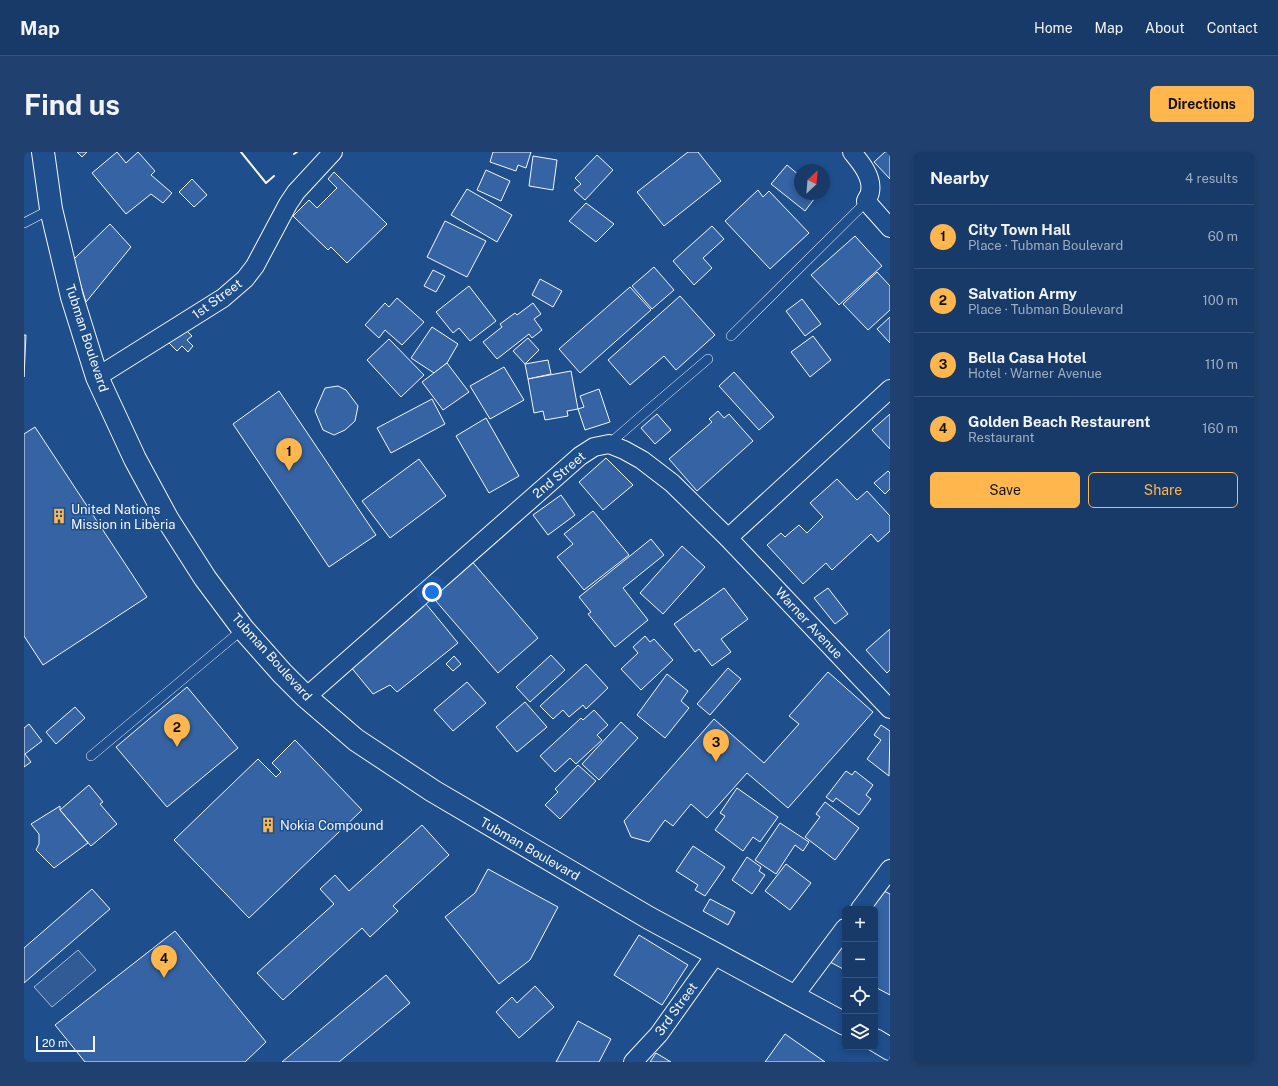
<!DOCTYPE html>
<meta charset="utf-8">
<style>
:root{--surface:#173a69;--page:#20416f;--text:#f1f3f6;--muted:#9eadc0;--line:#36547d;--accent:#ffb74d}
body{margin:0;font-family:"Public Sans",sans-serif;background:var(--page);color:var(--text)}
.controls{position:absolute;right:12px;bottom:12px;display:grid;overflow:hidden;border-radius:6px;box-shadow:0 2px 6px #0003}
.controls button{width:36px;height:36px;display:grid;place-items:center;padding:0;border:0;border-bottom:1px solid var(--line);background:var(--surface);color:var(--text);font:20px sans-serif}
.compass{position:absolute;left:770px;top:12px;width:36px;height:36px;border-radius:50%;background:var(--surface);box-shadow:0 2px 6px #0003;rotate:26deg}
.scale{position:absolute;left:12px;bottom:10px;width:59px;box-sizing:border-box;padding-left:4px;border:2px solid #f2f6ff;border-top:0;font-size:11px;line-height:14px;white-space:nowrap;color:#f2f6ff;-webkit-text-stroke:3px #1f4e8c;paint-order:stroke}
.you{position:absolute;left:408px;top:440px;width:14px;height:14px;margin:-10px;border:3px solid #fff;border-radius:50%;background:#1a73e8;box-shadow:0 0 0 6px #1a73e833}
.badge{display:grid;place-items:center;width:26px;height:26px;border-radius:50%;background:var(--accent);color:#111;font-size:13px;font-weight:700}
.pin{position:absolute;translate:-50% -33px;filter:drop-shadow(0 1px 2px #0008)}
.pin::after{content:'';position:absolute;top:21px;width:14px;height:12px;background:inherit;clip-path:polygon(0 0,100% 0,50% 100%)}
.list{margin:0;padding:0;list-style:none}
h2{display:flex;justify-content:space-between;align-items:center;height:52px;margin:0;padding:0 16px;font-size:17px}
h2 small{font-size:13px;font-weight:400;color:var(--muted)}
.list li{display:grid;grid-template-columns:26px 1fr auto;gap:12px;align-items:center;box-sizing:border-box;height:64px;padding:0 16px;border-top:1px solid var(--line)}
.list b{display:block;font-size:15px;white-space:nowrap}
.list p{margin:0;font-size:13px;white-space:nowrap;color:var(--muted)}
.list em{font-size:13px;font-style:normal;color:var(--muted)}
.actions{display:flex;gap:8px;padding:12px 16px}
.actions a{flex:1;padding:9px 0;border:1px solid var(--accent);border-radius:6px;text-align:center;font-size:14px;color:var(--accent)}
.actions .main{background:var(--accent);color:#111}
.icon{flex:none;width:22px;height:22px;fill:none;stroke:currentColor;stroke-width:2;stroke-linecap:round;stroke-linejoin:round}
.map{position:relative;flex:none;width:866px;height:910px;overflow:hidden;border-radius:6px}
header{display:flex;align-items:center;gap:24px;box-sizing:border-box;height:56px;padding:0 20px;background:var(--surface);border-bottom:1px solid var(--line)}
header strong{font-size:19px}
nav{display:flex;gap:22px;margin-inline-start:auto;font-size:14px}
.intro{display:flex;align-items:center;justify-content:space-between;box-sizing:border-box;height:96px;padding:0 24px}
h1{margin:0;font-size:28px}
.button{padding:10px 18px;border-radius:6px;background:var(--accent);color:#111;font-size:14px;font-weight:700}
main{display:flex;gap:24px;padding:0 24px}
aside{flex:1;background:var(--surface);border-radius:6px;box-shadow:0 2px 6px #0003}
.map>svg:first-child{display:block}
</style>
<header>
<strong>Map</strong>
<nav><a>Home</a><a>Map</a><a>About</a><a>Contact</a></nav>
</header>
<div class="intro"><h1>Find us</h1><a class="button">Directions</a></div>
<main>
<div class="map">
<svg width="866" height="910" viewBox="0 0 866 910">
<rect width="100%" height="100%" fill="#1f4e8c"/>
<polygon fill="#305b95" stroke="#a8bbd7" points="54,798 72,818 28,855 10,835"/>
<g fill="#3563a3" stroke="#f2f6ff">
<polygon points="53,0 63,0 58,5"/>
<polygon points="93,0 102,11 114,0 131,19 127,23 148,41 139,51 127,42 102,62 68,21"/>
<polygon points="469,0 507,0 502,16 494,13 492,19 466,10"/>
<polygon points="664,0 674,0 697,29 640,74 613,40"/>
<polygon points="861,0 866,0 866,27 850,10"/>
<polygon points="573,3 589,18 561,48 550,38 557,32 551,26"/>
<polygon points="509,4 533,8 529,38 505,34"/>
<polygon points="763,13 776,24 776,42 794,42 781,59 747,32"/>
<polygon points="462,18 486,29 477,49 453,38"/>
<polygon points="310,20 363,72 323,111 307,95 304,98 269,64 285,48 293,56 313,36 304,27"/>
<polygon points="168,27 183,43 170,55 155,40"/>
<polygon points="443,37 488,63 473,90 427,63"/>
<polygon points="734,38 739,45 745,39 785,81 746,117 701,69"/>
<polygon points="562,51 590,72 572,90 545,69"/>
<polygon points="421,69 462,89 443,125 403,105"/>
<polygon points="86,72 107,95 62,150 49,108"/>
<polygon points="688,74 700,87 679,106 688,116 670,133 649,109"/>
<polygon points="831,84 858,114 815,153 787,123"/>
<polygon points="630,115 650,138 628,157 608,134"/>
<polygon points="409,118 421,124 412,140 400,134"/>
<polygon points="853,120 866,134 866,158 844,178 819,152"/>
<polygon points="516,127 538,139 529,155 508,143"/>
<polygon points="445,134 472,169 446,189 435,176 429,181 412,160"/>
<polygon points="606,135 627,158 556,221 535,197"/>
<polygon points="656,144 691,183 652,218 640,204 606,233 584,208"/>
<polygon points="373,146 400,170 378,193 361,178 355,186 341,173 361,151 365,155"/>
<polygon points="778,147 797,172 781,184 762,159"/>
<polygon points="509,151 517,162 510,167 518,178 508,186 505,182 473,207 459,190 478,175 476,172 491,161 493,163"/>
<polygon points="866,165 866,191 853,177"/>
<polygon points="408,175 434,192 423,211 410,221 387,206"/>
<polygon points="160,176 168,184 163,188 169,194 164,200 158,194 153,199 145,191"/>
<polygon points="0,183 2,183 0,225"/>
<polygon points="789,184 807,208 786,225 767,200"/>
<polygon points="504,186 515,198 501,212 489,199"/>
<polygon points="365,187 400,223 377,245 343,208"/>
<polygon points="524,208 527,222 504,227 501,212"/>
<polygon points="423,211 445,240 419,258 398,230"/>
<polygon points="480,215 500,248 466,267 446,234"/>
<polygon points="547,219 554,257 543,259 544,264 521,268 519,259 510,261 504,227"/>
<polygon points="710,220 750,265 735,278 695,234"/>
<polygon points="314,234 322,238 334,254 331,269 321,278 310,283 299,278 291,259 301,236"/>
<polygon points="575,237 586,270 561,278 554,257 560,255 556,244"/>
<polygon points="255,239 352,383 305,415 209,272"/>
<polygon points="408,247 421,272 367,301 353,276"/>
<polygon points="694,259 700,266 705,262 729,289 673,339 645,307 688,270 685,267"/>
<polygon points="633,262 647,278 631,292 617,276"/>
<polygon points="866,262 866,297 848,278"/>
<polygon points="462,266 495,324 465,341 432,284"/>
<polygon points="11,275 123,445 19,513 0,484 0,282"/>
<polygon points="582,306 609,333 579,358 555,330"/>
<polygon points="395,307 422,344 366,386 338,349"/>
<polygon points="864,319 866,321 866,337 861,342 850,331"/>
<polygon points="813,327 833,348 843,339 866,364 866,379 854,390 847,382 808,418 802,411 779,432 743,393 757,381 761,385 775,373 783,381 799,365 786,351"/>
<polygon points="537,343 551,363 524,383 509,363"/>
<polygon points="569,359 605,403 560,438 533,405 549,392 540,382"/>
<polygon points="627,387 640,403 599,436 624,468 591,495 564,462 567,460 555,445"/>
<polygon points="658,394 681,415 639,462 616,441"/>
<polygon points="445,406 514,486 474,521 405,441"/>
<polygon points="700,436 724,467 697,487 707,500 688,514 675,497 671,500 650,472"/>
<polygon points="804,436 824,462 811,472 790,446"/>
<polygon points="398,447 434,491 373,540 366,533 349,542 326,514"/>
<polygon points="866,477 866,518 863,521 842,498"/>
<polygon points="621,484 626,490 630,487 649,508 617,538 597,517 614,501 609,495"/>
<polygon points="527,503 541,518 506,550 492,535"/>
<polygon points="430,504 437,512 429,519 422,512"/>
<polygon points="562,512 584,536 562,557 559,553 545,565 539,558 529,567 516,554"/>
<polygon points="704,516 717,527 686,563 673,552"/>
<polygon points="804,520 849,560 764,656 723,621 683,666 667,652 649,674 641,668 625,690 607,685 600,669 690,567 740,611 775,572 765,564"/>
<polygon points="643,522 664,539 657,549 665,556 641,586 613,563"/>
<polygon points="443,530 462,551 429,579 410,558"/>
<polygon points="163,535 214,596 143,655 92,595"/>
<polygon points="501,550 523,575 493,600 472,575"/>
<polygon points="51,555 61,566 32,592 22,580"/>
<polygon points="570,558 584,573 573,583 578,588 552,612 546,606 531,620 516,604 557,566 559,568"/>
<polygon points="597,570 614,586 575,628 558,612"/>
<polygon points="5,572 18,589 1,602 7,610 0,615 0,576"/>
<polygon points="857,573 866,579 865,624 843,607 857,588 850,583"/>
<polygon points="271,588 338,658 225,766 150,688 234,607 252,625 257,620 248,611"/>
<polygon points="554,613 572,629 536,667 521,653 534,640 531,637"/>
<polygon points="822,619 828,623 831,619 849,633 842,643 847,647 835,663 812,646 809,650 802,645"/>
<polygon points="65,633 79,650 76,652 93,672 67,694 36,658"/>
<polygon points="713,636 754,665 736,690 729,685 719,699 691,678 701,664 696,661"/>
<polygon points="801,650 835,676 811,708 781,685 796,665 792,662"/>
<polygon points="36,654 36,658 64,691 30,716 12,698 15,692 15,682 7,672"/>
<polygon points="756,671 785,690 779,699 771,693 752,722 731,708"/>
<polygon points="398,673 425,703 369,754 374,759 346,785 338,776 259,848 233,821 310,752 296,737 311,723 325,739"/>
<polygon points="669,694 701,715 681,744 671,738 674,733 652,719"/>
<polygon points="723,705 737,715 735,719 741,723 728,742 708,728"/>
<polygon points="762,712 787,731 766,758 741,739"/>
<polygon points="464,717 534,755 506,808 475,832 421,765 451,741"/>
<polygon points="68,737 86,757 0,831 0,796"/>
<polygon points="856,737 866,742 866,843 851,835 851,757 844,757"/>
<polygon points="686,747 711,760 704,773 679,759"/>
<polygon points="151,779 242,890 221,910 61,910 31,873"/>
<polygon points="615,783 664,813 638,853 590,823"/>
<polygon points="821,784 821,818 806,810"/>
<polygon points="362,823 386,851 315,910 258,910"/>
<polygon points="511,834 530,855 495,886 472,860 488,845 493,851"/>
<polygon points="554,869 587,887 575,910 532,910"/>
<polygon points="761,882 801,910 741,910"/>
<polygon points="632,901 647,910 626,910"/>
</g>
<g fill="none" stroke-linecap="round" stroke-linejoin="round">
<g stroke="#f2f6ff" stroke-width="10">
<g id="service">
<polyline points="0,71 27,57"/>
<polyline points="707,184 835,57 842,49"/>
<polyline points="585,292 623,259 684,207"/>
<polyline points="67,604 219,477"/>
</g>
</g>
<g stroke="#f2f6ff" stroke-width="20">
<g id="minor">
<path d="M828,0C837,11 849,25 846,40C846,43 843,46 842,49L866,76"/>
<polyline points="73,225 199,146 221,127 231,114 264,52 272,40 309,0"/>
<polyline points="704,386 866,237"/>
<polyline points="282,545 556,304 570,295 585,292 600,298 618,308 648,331 704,386 866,557"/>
<polyline points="836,757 866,717"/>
<polyline points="770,844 821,776"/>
<polyline points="609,910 635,882 692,802"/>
</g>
</g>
<g stroke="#f2f6ff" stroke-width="24">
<g id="trunk">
<polyline points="19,0 27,57 48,145 73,225 111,307 144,368 181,426 219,477 258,521 282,545 332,588 409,639 625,766 821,872"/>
<polyline points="851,888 866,897"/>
</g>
</g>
<use href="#service" stroke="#1f4e8c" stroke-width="9"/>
<use href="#minor" stroke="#1f4e8c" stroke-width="18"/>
<use href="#trunk" stroke="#1f4e8c" stroke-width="22"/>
<g stroke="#f2f6ff" stroke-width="2">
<polyline points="217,0 242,31 250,24"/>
<polyline points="270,2 273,0"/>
</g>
</g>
<defs>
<g id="building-bare" transform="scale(1.2)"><path d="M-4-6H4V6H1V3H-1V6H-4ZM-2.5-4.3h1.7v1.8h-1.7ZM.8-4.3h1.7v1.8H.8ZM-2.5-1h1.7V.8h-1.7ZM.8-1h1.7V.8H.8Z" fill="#ffb74d" stroke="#1f4e8c" stroke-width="2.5" paint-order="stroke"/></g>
</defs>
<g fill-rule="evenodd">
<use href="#building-bare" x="35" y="364"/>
<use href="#building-bare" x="244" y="673"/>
</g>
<g text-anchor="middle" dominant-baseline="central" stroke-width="3" stroke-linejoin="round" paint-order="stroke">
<g font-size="13" fill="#f2f6ff" stroke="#1f4e8c">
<text transform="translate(193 147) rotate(-36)">1st Street</text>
<text transform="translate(63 186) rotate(72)">Tubman Boulevard</text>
<text transform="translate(535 323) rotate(-40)">2nd Street</text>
<text transform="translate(785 471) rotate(47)">Warner Avenue</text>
<text transform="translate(248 505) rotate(48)">Tubman Boulevard</text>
<text transform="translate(506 697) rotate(30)">Tubman Boulevard</text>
<text transform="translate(652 857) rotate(-54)">3rd Street</text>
</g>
<g font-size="13" fill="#f2f6ff" stroke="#1f4e8c" text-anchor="start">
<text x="47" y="357">United Nations<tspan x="47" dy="15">Mission in Liberia</tspan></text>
<text x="256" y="673">Nokia Compound</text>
</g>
</g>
</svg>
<div class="controls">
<button>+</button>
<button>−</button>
<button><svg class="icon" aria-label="locate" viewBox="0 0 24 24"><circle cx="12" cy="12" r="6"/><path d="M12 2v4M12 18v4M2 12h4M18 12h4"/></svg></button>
<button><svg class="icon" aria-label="layers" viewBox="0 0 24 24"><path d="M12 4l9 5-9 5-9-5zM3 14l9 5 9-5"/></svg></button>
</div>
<svg class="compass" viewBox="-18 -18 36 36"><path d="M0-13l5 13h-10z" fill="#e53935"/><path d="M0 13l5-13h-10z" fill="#9eadc0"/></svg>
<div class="scale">20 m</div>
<div class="you"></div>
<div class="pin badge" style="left:265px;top:319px">1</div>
<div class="pin badge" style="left:153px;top:595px">2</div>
<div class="pin badge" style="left:692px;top:610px">3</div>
<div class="pin badge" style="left:140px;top:826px">4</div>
</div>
<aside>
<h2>Nearby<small>4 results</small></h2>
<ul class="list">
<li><span class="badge">1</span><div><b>City Town Hall</b><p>Place · Tubman Boulevard</p></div><em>60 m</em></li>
<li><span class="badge">2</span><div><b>Salvation Army</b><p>Place · Tubman Boulevard</p></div><em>100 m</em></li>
<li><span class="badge">3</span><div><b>Bella Casa Hotel</b><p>Hotel · Warner Avenue</p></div><em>110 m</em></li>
<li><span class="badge">4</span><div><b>Golden Beach Restaurent</b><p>Restaurant</p></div><em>160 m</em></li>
</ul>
<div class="actions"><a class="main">Save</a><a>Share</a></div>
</aside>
</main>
